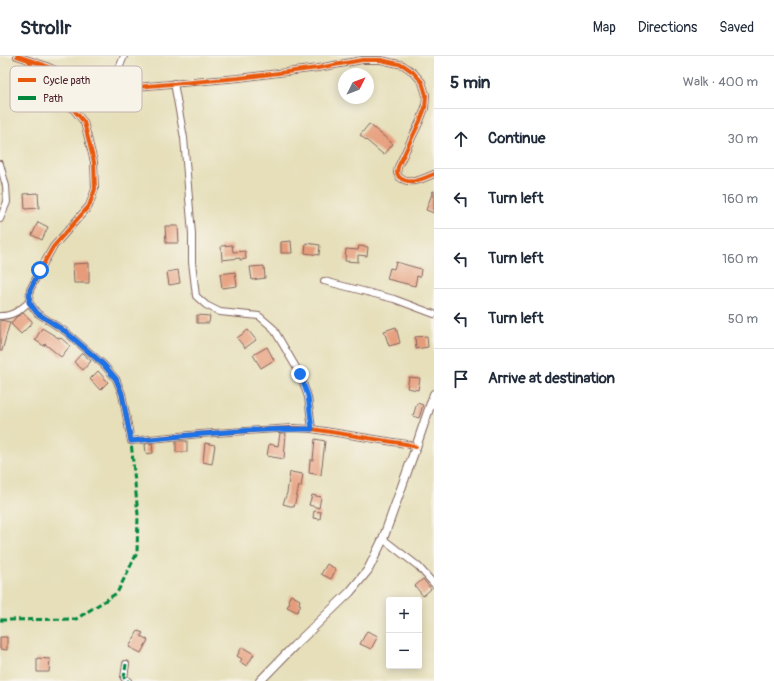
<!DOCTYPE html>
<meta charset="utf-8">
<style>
:root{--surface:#fff;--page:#f2f2f3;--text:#1f2937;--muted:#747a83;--line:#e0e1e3}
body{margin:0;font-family:Pangolin,sans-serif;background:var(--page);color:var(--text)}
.controls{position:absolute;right:12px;bottom:12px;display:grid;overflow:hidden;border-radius:4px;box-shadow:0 2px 10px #0003}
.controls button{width:36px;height:36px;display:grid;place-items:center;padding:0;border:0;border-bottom:1px solid var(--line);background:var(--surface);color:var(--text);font:20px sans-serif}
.compass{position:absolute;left:338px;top:12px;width:36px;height:36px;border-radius:50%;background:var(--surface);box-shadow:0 2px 10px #0003;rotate:48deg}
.stop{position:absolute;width:12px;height:12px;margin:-9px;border:3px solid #1a73e8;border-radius:50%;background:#fff}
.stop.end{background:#1a73e8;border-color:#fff;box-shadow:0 1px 4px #0008}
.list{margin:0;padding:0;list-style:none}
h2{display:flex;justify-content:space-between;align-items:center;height:52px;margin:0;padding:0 16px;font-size:17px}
h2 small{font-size:13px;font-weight:400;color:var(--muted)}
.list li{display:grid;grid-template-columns:26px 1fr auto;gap:12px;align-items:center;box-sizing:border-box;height:60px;padding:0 16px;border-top:1px solid var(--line)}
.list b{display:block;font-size:15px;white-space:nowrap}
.list em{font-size:13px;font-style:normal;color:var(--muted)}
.icon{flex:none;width:22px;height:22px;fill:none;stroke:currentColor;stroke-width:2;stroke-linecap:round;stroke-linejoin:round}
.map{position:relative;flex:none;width:434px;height:625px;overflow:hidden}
header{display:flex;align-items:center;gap:24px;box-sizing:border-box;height:56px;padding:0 20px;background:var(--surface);border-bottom:1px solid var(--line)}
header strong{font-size:19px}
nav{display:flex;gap:22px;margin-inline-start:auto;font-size:14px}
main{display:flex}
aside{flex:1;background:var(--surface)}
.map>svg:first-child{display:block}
</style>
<header>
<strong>Strollr</strong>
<nav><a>Map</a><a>Directions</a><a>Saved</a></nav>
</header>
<main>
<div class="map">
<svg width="434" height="625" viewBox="0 0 434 625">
<rect width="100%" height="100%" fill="#f7f3e8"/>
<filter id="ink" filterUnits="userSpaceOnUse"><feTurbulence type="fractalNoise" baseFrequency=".025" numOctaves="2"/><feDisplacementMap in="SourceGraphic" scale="8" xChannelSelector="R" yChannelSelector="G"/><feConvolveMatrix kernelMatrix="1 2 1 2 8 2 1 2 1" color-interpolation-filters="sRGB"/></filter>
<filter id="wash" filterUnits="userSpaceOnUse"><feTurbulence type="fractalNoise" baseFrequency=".012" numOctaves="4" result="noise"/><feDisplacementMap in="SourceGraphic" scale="16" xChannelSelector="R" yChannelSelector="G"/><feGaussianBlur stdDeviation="0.9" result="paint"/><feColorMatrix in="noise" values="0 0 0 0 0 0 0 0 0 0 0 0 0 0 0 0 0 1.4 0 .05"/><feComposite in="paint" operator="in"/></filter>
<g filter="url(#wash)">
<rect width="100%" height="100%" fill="#e6dfba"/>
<g id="blocks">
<g fill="#e69c7a">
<polygon points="369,68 393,88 384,99 360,79"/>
<polygon points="433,135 434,135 434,157 426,154"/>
<polygon points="38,137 39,152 25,153 24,138"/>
<polygon points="38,166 48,171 42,184 32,179"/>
<polygon points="165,170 178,170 179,187 166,187"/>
<polygon points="291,185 292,197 281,197 281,186"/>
<polygon points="306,187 320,189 319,199 305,197"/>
<polygon points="232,189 233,196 245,195 246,203 240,204 240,202 222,204 221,190"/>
<polygon points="359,190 368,191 367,200 358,199 358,206 345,205 346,193 358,194"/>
<polygon points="396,206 421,213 420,221 417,220 415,230 387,223 390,212 394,213"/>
<polygon points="89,207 89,227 74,227 73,208"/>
<polygon points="264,210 265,222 252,224 250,211"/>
<polygon points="178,214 180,227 169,229 167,216"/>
<polygon points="235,216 237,230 222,232 220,218"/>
<polygon points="23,257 32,265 32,267 21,278 11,268 16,261"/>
<polygon points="197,259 210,260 209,267 197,267"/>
<polygon points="0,264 10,266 2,295 0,295"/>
<polygon points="396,271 400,287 389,290 384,275"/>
<polygon points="42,272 60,283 61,282 70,290 61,301 45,288 44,290 35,284"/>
<polygon points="248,274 256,284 245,292 237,282"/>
<polygon points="427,280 428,291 416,293 415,281"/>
<polygon points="267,291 274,304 261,312 253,299"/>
<polygon points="82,297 91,305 83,314 74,306"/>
<polygon points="98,315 108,326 100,334 90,323"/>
<polygon points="409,321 420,322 418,334 407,332"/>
<polygon points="417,347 423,349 419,362 413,360"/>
<polygon points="280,377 286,377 284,403 267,400 269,388 278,390"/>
<polygon points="315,383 325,385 321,419 309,417 310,404 313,404"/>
<rect x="176" y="385" width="11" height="11"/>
<polygon points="152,387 153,397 146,398 145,388"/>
<polygon points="205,387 215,389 212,408 203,406"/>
<polygon points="290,416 303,418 301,431 299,430 294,451 283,448 287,437"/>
<polygon points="312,439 321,441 319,452 309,449"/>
<polygon points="314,455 321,456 320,463 313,462"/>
<polygon points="327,508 336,513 331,523 321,518"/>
<polygon points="423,523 431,533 423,540 415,530"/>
<polygon points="291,539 300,544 299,548 301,549 297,556 287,551 290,546 288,544"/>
<polygon points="138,575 143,577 141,580 148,584 141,597 129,591"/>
<polygon points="367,575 378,580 371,593 360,588"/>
<polygon points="0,581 7,581 7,594 0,593"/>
<polygon points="242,591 254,598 247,610 240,606 242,603 237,600"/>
<polygon points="37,602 50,603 49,616 37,616"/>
</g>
</g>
</g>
<g filter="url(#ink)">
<use href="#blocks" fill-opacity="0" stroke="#81625d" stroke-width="1"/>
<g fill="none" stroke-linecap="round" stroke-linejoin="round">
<g stroke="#81625d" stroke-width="8">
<g id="minor">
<path d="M17,0L44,9L81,26L95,30L125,32L239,22L318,12L362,4H381L403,9L413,16L422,26L426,39L425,52L420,65L398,111L397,117L399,121C410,130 422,123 434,118"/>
<polyline points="29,5 34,14 42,24 73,53 84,66 94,106 95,133 89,150 53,191 40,214 30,234 29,246 37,257 66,276 104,309 116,323 122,338 131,385 200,378 293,372 312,373 406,388 416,391"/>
<polyline points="174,27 184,82 192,178 192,206 196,240 206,249 220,256 259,260 273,272 300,318 308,341 312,373"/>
<polyline points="111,32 124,0"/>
<polyline points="0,108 6,130 7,146 0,163"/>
<polyline points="324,225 394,243 434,258"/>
<path d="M0,260C13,260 20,254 29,246"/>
<polyline points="383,483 418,510 434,528"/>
<polyline points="126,608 124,622 128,625"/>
</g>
</g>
<g stroke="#81625d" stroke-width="10">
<polyline id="tertiary" points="260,625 294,590 350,536 368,514 383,483 416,391 434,338"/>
</g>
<use href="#minor" stroke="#fff" stroke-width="6"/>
<use href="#tertiary" stroke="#fff" stroke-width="8"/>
<g stroke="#00873e" stroke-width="3" stroke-dasharray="6 3" stroke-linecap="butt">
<polyline points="0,564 76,563 117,537 137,497 138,459 131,385"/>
<polyline points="126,608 124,622 128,625"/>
</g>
<g stroke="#f7f3e8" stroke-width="6">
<g id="cycleway">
<path d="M17,0L44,9L81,26L95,30L125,32L239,22L318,12L362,4H381L403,9L413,16L422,26L426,39L425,52L420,65L398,111L397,117L399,121C410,130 422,123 434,118"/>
<polyline points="29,5 34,14 42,24 73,53 84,66 94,106 95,133 89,150 53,191 40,214 30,234 29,246 37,257 66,276 104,309 116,323 122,338 131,385 200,378 293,372 312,373 406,388 416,391"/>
</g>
</g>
<use href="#cycleway" stroke="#e8590c" stroke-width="4"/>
</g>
</g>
<g fill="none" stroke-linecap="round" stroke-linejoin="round" filter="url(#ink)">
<path stroke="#1a73e8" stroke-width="5" d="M40,214L30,234L29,246L37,257L66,276L104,309L116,323L122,338L131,385C191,379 252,372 312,373L308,340L300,318"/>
</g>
<rect x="10" y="10" width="132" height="46" rx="6" fill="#f7f3e8" stroke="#c3b3af" stroke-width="1"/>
<rect x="18" y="22" width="18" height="4" fill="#e8590c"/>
<rect x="18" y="40" width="18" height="4" fill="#00873e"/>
<g font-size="11" fill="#4a1f2b">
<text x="43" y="28">Cycle path</text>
<text x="43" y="46">Path</text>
</g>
</svg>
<div class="controls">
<button>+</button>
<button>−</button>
</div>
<svg class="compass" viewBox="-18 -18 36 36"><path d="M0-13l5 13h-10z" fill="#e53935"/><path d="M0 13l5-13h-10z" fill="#747a83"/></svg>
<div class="stop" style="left:40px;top:214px"></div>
<div class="stop end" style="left:300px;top:318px"></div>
</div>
<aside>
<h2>5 min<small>Walk · 400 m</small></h2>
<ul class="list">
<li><svg class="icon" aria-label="ahead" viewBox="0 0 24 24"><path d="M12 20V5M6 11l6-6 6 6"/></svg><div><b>Continue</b></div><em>30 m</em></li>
<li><svg class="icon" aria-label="left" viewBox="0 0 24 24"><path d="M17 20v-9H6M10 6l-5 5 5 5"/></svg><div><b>Turn left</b></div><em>160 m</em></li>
<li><svg class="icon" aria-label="left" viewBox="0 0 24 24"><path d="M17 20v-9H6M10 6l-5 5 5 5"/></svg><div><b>Turn left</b></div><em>160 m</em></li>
<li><svg class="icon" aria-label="left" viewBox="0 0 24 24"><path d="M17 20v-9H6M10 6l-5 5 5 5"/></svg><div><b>Turn left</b></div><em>50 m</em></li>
<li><svg class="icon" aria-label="arrive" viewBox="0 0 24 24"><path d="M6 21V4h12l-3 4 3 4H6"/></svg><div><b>Arrive at destination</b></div></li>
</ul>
</aside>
</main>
